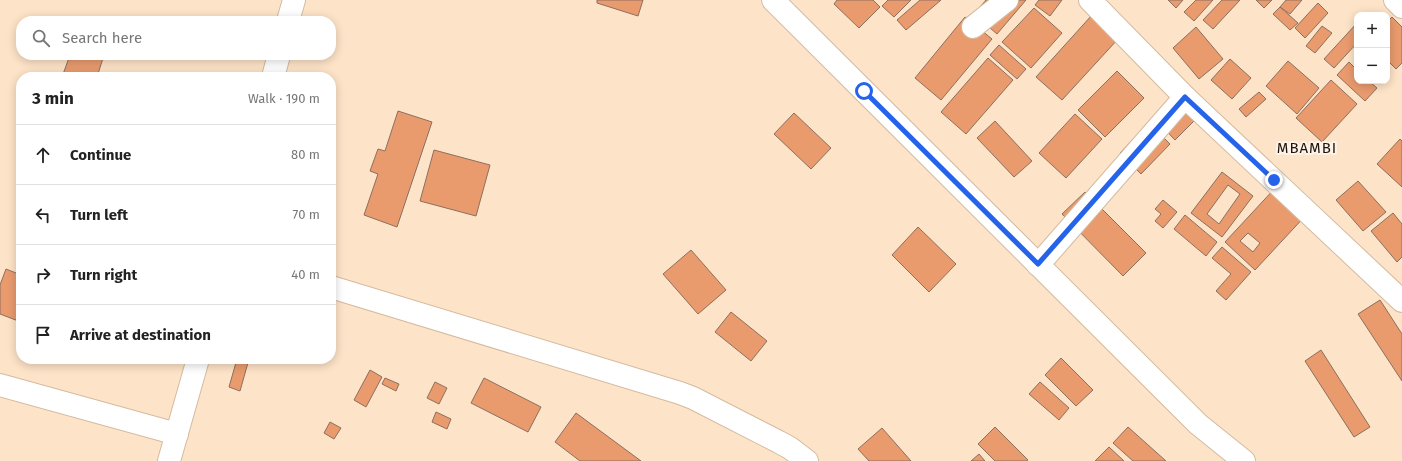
<!DOCTYPE html>
<meta charset="utf-8">
<style>
:root{--surface:#fff;--page:#f6f6f6;--text:#222;--muted:#767676;--line:#e0e0e0}
body{margin:0;font-family:"Fira Sans",sans-serif;background:var(--page);color:var(--text)}
.controls{position:absolute;right:12px;top:12px;display:grid;overflow:hidden;border-radius:8px;box-shadow:0 2px 10px #0003}
.controls button{width:36px;height:36px;display:grid;place-items:center;padding:0;border:0;border-bottom:1px solid var(--line);background:var(--surface);color:var(--text);font:20px sans-serif}
.stop{position:absolute;width:12px;height:12px;margin:-9px;border:3px solid #2563eb;border-radius:50%;background:#fff}
.stop.end{background:#2563eb;border-color:#fff;box-shadow:0 1px 4px #0008}
.list{margin:0;padding:0;list-style:none}
h2{display:flex;justify-content:space-between;align-items:center;height:52px;margin:0;padding:0 16px;font-size:17px}
h2 small{font-size:13px;font-weight:400;color:var(--muted)}
.list li{display:grid;grid-template-columns:26px 1fr auto;gap:12px;align-items:center;box-sizing:border-box;height:60px;padding:0 16px;border-top:1px solid var(--line)}
.list b{display:block;font-size:15px;white-space:nowrap}
.list em{font-size:13px;font-style:normal;color:var(--muted)}
.icon{flex:none;width:22px;height:22px;fill:none;stroke:currentColor;stroke-width:2;stroke-linecap:round;stroke-linejoin:round}
.map{position:relative;flex:none;width:1402px;height:461px;overflow:hidden}
.search{position:absolute;background:var(--surface);box-shadow:0 2px 10px #0003;left:16px;top:16px;width:320px;height:44px;display:flex;align-items:center;gap:10px;box-sizing:border-box;padding:0 14px;border-radius:16px;color:var(--muted);font-size:15px}
.panel{position:absolute;background:var(--surface);box-shadow:0 2px 10px #0003;left:16px;top:72px;width:320px;height:292px;border-radius:16px}
.map>svg:first-child{display:block}
</style>
<div class="map">
<svg width="1402" height="461" viewBox="0 0 1402 461">
<rect width="100%" height="100%" fill="#fde3c7"/>
<g fill="#e99b6e" stroke="#8d6f5e" fill-rule="evenodd">
<polygon points="597,0 643,0 638,16 597,3"/>
<polygon points="837,0 873,0 880,7 859,28 834,4"/>
<polygon points="888,0 911,0 894,17 882,6"/>
<polygon points="920,0 941,0 906,30 897,20"/>
<polygon points="986,0 1026,0 997,34 974,14"/>
<polygon points="1039,0 1062,0 1050,16 1035,5"/>
<polygon points="1168,0 1183,0 1176,8"/>
<polygon points="1196,0 1213,0 1194,21 1184,12"/>
<polygon points="1222,0 1240,0 1213,29 1203,20"/>
<polygon points="1256,0 1272,0 1264,8"/>
<polygon points="1286,0 1302,0 1290,14 1280,7"/>
<polygon points="1318,3 1328,13 1305,38 1295,28"/>
<polygon points="1280,7 1298,23 1290,30 1273,14"/>
<polygon points="1034,8 1062,33 1031,68 1002,42"/>
<polygon points="1092,15 1118,39 1062,100 1036,77"/>
<polygon points="965,17 992,39 941,100 915,78"/>
<polygon points="1392,17 1402,27 1402,63 1396,69 1387,60 1387,22"/>
<polygon points="1357,23 1357,43 1334,68 1324,59"/>
<polygon points="1322,26 1332,33 1315,53 1306,46"/>
<polygon points="1196,27 1223,59 1199,79 1173,48"/>
<polygon points="999,45 1026,69 1017,79 990,55"/>
<polygon points="70,55 104,55 97,77 62,77"/>
<polygon points="988,58 1013,80 966,134 941,112"/>
<polygon points="1230,59 1251,78 1232,99 1211,80"/>
<polygon points="1288,61 1319,88 1297,114 1266,86"/>
<polygon points="1349,62 1357,70 1357,81 1369,81 1377,88 1365,101 1337,75"/>
<polygon points="1117,71 1144,98 1105,137 1078,110"/>
<polygon points="1331,80 1357,104 1322,142 1296,118"/>
<polygon points="1184,92 1204,111 1175,140 1156,120"/>
<polygon points="1259,92 1266,99 1246,117 1239,109"/>
<polygon points="398,111 432,122 397,227 364,215 378,174 370,171 378,149 385,151"/>
<polygon points="794,113 831,148 811,169 774,134"/>
<polygon points="1075,114 1102,139 1066,178 1039,153"/>
<polygon points="995,121 1032,161 1014,177 977,138"/>
<polygon points="1149,123 1170,144 1141,174 1120,153"/>
<polygon points="1400,139 1402,141 1402,187 1377,164"/>
<polygon points="434,150 490,165 476,216 420,201"/>
<path d="M1222,172L1253,196L1222,237L1191,213ZM1228,185L1240,194L1219,224L1207,214Z"/>
<polygon points="1358,181 1386,212 1363,231 1336,200"/>
<path d="M1277,186L1307,214L1255,270L1225,242ZM1248,233L1260,243L1253,252L1240,241Z"/>
<polygon points="1085,192 1146,253 1123,276 1062,214"/>
<polygon points="1163,200 1177,212 1163,228 1155,221 1161,214 1155,209"/>
<polygon points="1393,213 1402,224 1402,257 1397,262 1371,231"/>
<polygon points="1185,215 1217,242 1206,256 1174,229"/>
<polygon points="918,227 956,264 929,292 892,255"/>
<polygon points="1222,247 1251,272 1226,300 1216,291 1231,274 1212,258"/>
<polygon points="691,250 726,290 698,314 663,274"/>
<polygon points="6,269 21,275 21,322 0,314 0,285"/>
<polygon points="1380,300 1402,334 1402,381 1358,314"/>
<polygon points="731,312 767,341 751,361 715,332"/>
<polygon points="1321,350 1370,427 1354,437 1305,361"/>
<polygon points="1061,358 1093,390 1076,406 1045,375"/>
<polygon points="237,359 249,359 240,391 229,387"/>
<polygon points="370,370 382,377 366,407 354,400"/>
<polygon points="385,378 399,384 396,391 382,384"/>
<polygon points="484,378 541,407 528,432 471,403"/>
<polygon points="435,382 447,388 439,404 427,398"/>
<polygon points="1040,382 1069,408 1059,420 1029,394"/>
<polygon points="436,412 451,419 447,429 432,422"/>
<polygon points="576,413 641,461 580,461 555,442"/>
<polygon points="330,422 341,428 334,439 324,433"/>
<polygon points="995,427 1028,460 1026,461 995,461 978,444"/>
<polygon points="1128,427 1166,461 1133,461 1113,443"/>
<polygon points="882,428 911,461 869,461 858,449"/>
<polygon points="1109,447 1124,461 1095,461"/>
<polygon points="979,454 985,461 971,461"/>
</g>
<g fill="none" stroke-linecap="round" stroke-linejoin="round">
<g stroke="#d4bba0" stroke-width="24">
<g id="minor">
<polyline points="773,0 1198,424 1244,461"/>
<polyline points="1090,0 1185,97 1402,301"/>
<polyline points="1395,0 1402,7"/>
<polyline points="288,21 294,0"/>
<polyline points="973,27 1007,0"/>
<polyline points="273,77 279,55"/>
<polyline points="1038,265 1185,97"/>
<polyline points="331,287 680,393 693,398 779,442 790,448 807,461"/>
<polyline points="0,385 177,434"/>
<polyline points="169,461 198,359"/>
</g>
</g>
<use href="#minor" stroke="#fff" stroke-width="22"/>
</g>
<g fill="none" stroke-linecap="round" stroke-linejoin="round">
<polyline stroke="#2563eb" stroke-width="5" points="864,91 1038,264 1185,97 1274,180"/>
</g>
<g text-anchor="middle" dominant-baseline="central" stroke-width="4" stroke-linejoin="round" paint-order="stroke">
<g font-size="15" letter-spacing="1" fill="#1d140a" stroke="#fdf3e8">
<text x="1307" y="148">MBAMBI</text>
</g>
</g>
</svg>
<div class="controls">
<button>+</button>
<button>−</button>
</div>
<div class="stop" style="left:864px;top:91px"></div>
<div class="stop end" style="left:1274px;top:180px"></div>
<div class="search"><svg class="icon" aria-label="search" viewBox="0 0 24 24"><circle cx="10" cy="10" r="6"/><path d="M15 15l6 6"/></svg>Search here</div>
<section class="panel">
<h2>3 min<small>Walk · 190 m</small></h2>
<ul class="list">
<li><svg class="icon" aria-label="ahead" viewBox="0 0 24 24"><path d="M12 20V5M6 11l6-6 6 6"/></svg><div><b>Continue</b></div><em>80 m</em></li>
<li><svg class="icon" aria-label="left" viewBox="0 0 24 24"><path d="M17 20v-9H6M10 6l-5 5 5 5"/></svg><div><b>Turn left</b></div><em>70 m</em></li>
<li><svg class="icon" aria-label="right" viewBox="0 0 24 24"><path d="M7 20v-9h11M14 6l5 5-5 5"/></svg><div><b>Turn right</b></div><em>40 m</em></li>
<li><svg class="icon" aria-label="arrive" viewBox="0 0 24 24"><path d="M6 21V4h12l-3 4 3 4H6"/></svg><div><b>Arrive at destination</b></div></li>
</ul>
</section>
</div>
